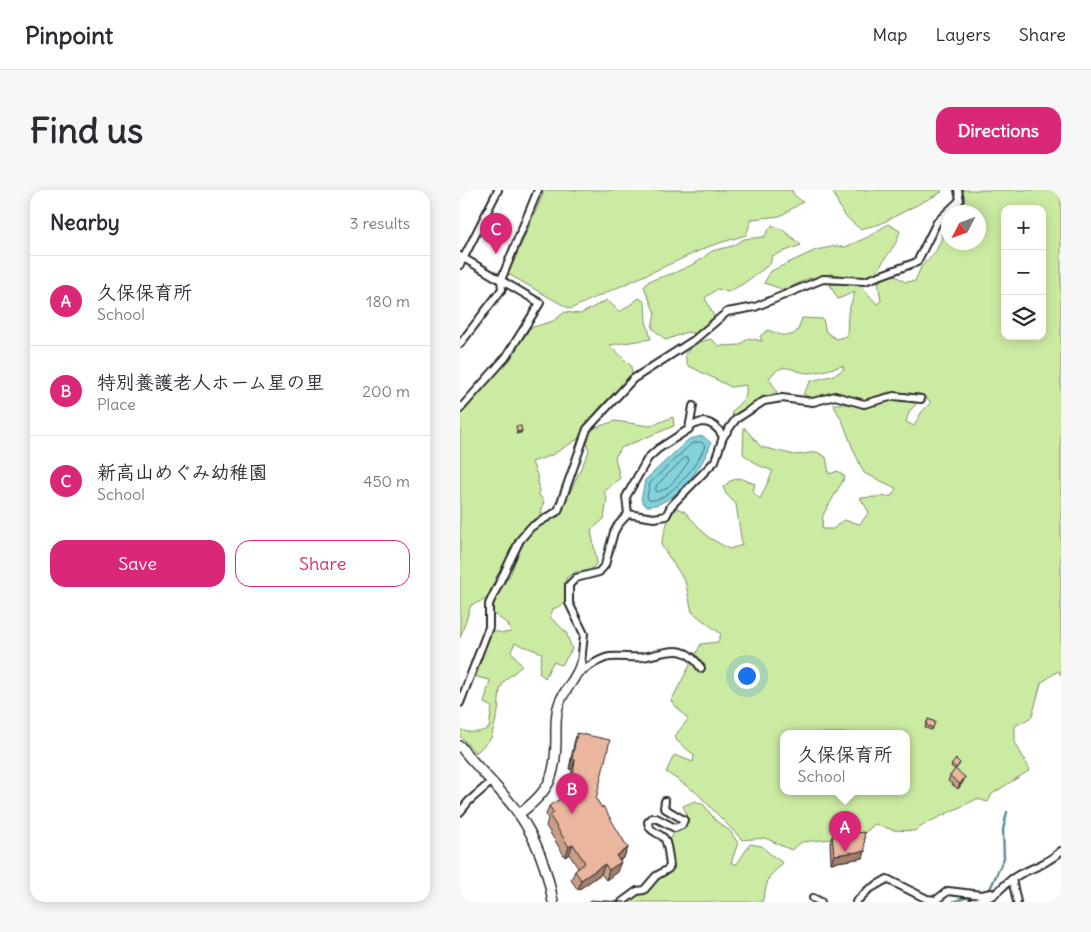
<!DOCTYPE html>
<meta charset="utf-8">
<style>
:root{--surface:#fff;--page:#f7f7f7;--text:#2b2b33;--muted:#7c7c81;--line:#e1e1e2;--accent:#db2777}
body{margin:0;font-family:Delius,"Klee One",sans-serif;background:var(--page);color:var(--text)}
.controls{position:absolute;right:15px;top:15px;display:grid;overflow:hidden;border-radius:10px;box-shadow:0 2px 12px #0003}
.controls button{width:45px;height:45px;display:grid;place-items:center;padding:0;border:0;border-bottom:1px solid var(--line);background:var(--surface);color:var(--text);font:25px sans-serif}
.compass{position:absolute;left:481px;top:15px;width:45px;height:45px;border-radius:50%;background:var(--surface);box-shadow:0 2px 12px #0003;rotate:228deg}
.you{position:absolute;left:286px;top:485px;width:18px;height:18px;margin:-12px;border:4px solid #fff;border-radius:50%;background:#1a73e8;box-shadow:0 0 0 8px #1a73e833}
.badge{display:grid;place-items:center;width:32px;height:32px;border-radius:50%;background:var(--accent);color:#fff;font-size:16px;font-weight:700}
.pin{position:absolute;translate:-50% -41px;filter:drop-shadow(0 1px 2px #0008)}
.pin::after{content:'';position:absolute;top:26px;width:18px;height:15px;background:inherit;clip-path:polygon(0 0,100% 0,50% 100%)}
.popup{position:absolute;left:320px;top:540px;width:130px;height:65px;box-sizing:border-box;display:grid;place-content:center;border-radius:10px;background:var(--surface);filter:drop-shadow(0 1px 4px #0005);font-size:16px;white-space:nowrap;color:var(--muted)}
.popup b{font-size:19px;color:var(--text)}
.popup::after{content:'';position:absolute;left:50%;top:100%;margin-left:-10px;border:10px solid transparent;border-top-color:var(--surface)}
.list{margin:0;padding:0;list-style:none}
h2{display:flex;justify-content:space-between;align-items:center;height:65px;margin:0;padding:0 20px;font-size:21px}
h2 small{font-size:16px;font-weight:400;color:var(--muted)}
.list li{display:grid;grid-template-columns:32px 1fr auto;gap:15px;align-items:center;box-sizing:border-box;height:90px;padding:0 20px;border-top:1px solid var(--line)}
.list b{display:block;font-size:19px;white-space:nowrap}
.list p{margin:0;font-size:16px;white-space:nowrap;color:var(--muted)}
.list em{font-size:16px;font-style:normal;color:var(--muted)}
.actions{display:flex;gap:10px;padding:15px 20px}
.actions a{flex:1;padding:11px 0;border:1px solid var(--accent);border-radius:15px;text-align:center;font-size:18px;color:var(--accent)}
.actions .main{background:var(--accent);color:#fff}
.icon{flex:none;width:28px;height:28px;fill:none;stroke:currentColor;stroke-width:2;stroke-linecap:round;stroke-linejoin:round}
.map{position:relative;flex:none;width:601px;height:712px;overflow:hidden;border-radius:15px}
header{display:flex;align-items:center;gap:30px;box-sizing:border-box;height:70px;padding:0 25px;background:var(--surface);border-bottom:1px solid var(--line)}
header strong{font-size:24px}
nav{display:flex;gap:28px;margin-inline-start:auto;font-size:18px}
.intro{display:flex;align-items:center;justify-content:space-between;box-sizing:border-box;height:120px;padding:0 30px}
h1{margin:0;font-size:35px}
.button{padding:12px 22px;border-radius:15px;background:var(--accent);color:#fff;font-size:18px;font-weight:700}
main{display:flex;gap:30px;padding:0 30px}
aside{flex:1;background:var(--surface);border-radius:15px;box-shadow:0 2px 12px #0003}
.map>svg:first-child{display:block}
</style>
<header>
<strong>Pinpoint</strong>
<nav><a>Map</a><a>Layers</a><a>Share</a></nav>
</header>
<div class="intro"><h1>Find us</h1><a class="button">Directions</a></div>
<main>
<aside>
<h2>Nearby<small>3 results</small></h2>
<ul class="list">
<li><span class="badge">A</span><div><b>久保保育所</b><p>School</p></div><em>180 m</em></li>
<li><span class="badge">B</span><div><b>特別養護老人ホーム星の里</b><p>Place</p></div><em>200 m</em></li>
<li><span class="badge">C</span><div><b>新高山めぐみ幼稚園</b><p>School</p></div><em>450 m</em></li>
</ul>
<div class="actions"><a class="main">Save</a><a>Share</a></div>
</aside>
<div class="map">
<svg width="601" height="712" viewBox="0 0 601 712">
<rect width="100%" height="100%" fill="#fff"/>
<filter id="ink" filterUnits="userSpaceOnUse"><feTurbulence type="fractalNoise" baseFrequency=".02" numOctaves="2"/><feDisplacementMap in="SourceGraphic" scale="10" xChannelSelector="R" yChannelSelector="G"/><feConvolveMatrix kernelMatrix="1 2 1 2 8 2 1 2 1" color-interpolation-filters="sRGB"/></filter>
<g filter="url(#ink)">
<g fill="#cbeba3" stroke="#7b8b67" fill-rule="evenodd">
<polygon points="85,0 332,0 334,5 343,12 320,26 292,29 286,45 250,56 110,119 48,84"/>
<polygon points="372,0 481,0 482,2 420,34 400,39 383,24"/>
<path d="M500,0H601V485L598,481L581,493L572,527L555,536V552L570,580L532,604L528,612L517,609L469,632L454,641L433,640L415,634L401,646L342,652L331,660L305,648L282,650L237,603L206,582L214,565L233,572L234,565L217,551L215,546L228,529L211,511L241,454L258,452L261,444L232,422L225,391L201,355L208,330L216,318L224,321L248,347L269,359L282,355L276,314L266,304L263,297L270,291L280,288L295,294L293,302L300,309L313,281L298,275L283,264L284,237L301,257L335,265L357,262L366,267L369,284L378,281L385,287L363,325L362,339H373L383,330L400,334L409,322L400,308L432,306L436,298L404,283L393,259L384,235L373,214H391L405,217L430,210L458,212L449,222L446,232L454,236L461,223L471,212L460,204L429,202L404,210L375,203L354,209L343,204L351,191L375,185L384,179L383,176C372,178 359,183 348,183C331,182 325,169 309,188L317,202L304,208L276,227L271,223L286,206V195L271,197L227,175L225,164L235,153L251,149L259,156L280,155L288,148L302,151L300,146L308,140L321,145H332L338,140L342,128L363,129L366,142L376,149L387,146L388,123L395,102L378,109L370,95C398,89 400,95 417,114L421,111L418,92L433,84L445,92L455,91L461,77L476,61L481,50L483,35L488,26V52H518V22H492L502,11ZM545,19H582V146H545ZM324,543H446V601H324Z"/>
<polygon points="428,34 440,41 437,51 415,84 406,89 371,84 347,89 325,100 304,93 311,81 356,60 376,56 385,57 408,47"/>
<polygon points="312,35 323,40 341,55 312,66 310,74 283,94 268,102 257,99 245,108 255,128 238,144 227,142 206,150 192,138 195,123 184,97 189,91 214,83 236,73 252,61 272,56 284,49 304,47"/>
<polygon points="179,108 185,112 186,131 191,149 150,155 171,176 172,185 142,215 125,235 118,249 92,265 72,272 78,288 79,305 84,311 80,328 58,345 46,374 37,386 27,409 11,415 0,448 0,225 47,172 70,138 93,131 105,122 120,124 147,110 160,122"/>
<path d="M213,227L214,236L161,258L155,267L160,288L144,302L147,308L144,329L131,340L137,373L129,382H115L106,388L105,414L93,419L90,427L106,442L112,459L102,475L93,472L85,488L79,483L82,463L55,453L51,461L62,476L44,491L40,500L38,522L31,548L16,563L0,546V539C8,544 21,543 29,538L32,517L24,513L30,490L16,487L30,440L43,443L51,442L48,434L32,423L33,411L51,383L64,348L75,338L99,326L129,261L126,249L131,239L155,231L190,236Z"/>
<path d="M235,611L244,615L255,630L270,641L278,653L271,673L277,674L290,654L302,656L310,664L323,673L309,687L302,712H164L207,679C208,659 210,639 227,625L223,616Z"/>
</g>
<path fill="#81d2db" stroke="#5f8f95" d="M243,246L251,253C244,276 213,318 186,316L181,310L185,290L229,249Z"/>
<g fill="none" stroke-linecap="round" stroke-linejoin="round">
<g stroke="#4d6e71" stroke-width="1">
<path d="M241,252L245,255C241,272 207,314 189,310L187,307L190,293L231,254Z"/>
<path d="M225,268H228L229,271C221,282 210,301 196,302V296Z"/>
</g>
<g stroke="#5f8f95" stroke-width="2.5">
<polyline points="524,701 530,699 544,668 543,640 547,622"/>
<polyline points="492,712 512,706"/>
</g>
<g stroke="#2b2b2b" stroke-width="10">
<g id="street">
<polyline points="0,66 80,113 46,167 0,219"/>
<polyline points="0,75 38,0"/>
<polyline points="0,154 42,99 41,90 78,0"/>
<polyline points="263,247 276,229 304,211 322,208 353,212 375,206 404,214 434,206 461,209"/>
<path d="M168,324L194,328L206,326L211,316L255,271L263,247C259,239 252,232 242,232C238,233 234,235 230,236"/>
<polyline points="121,473 124,444 109,413 109,395 116,388 139,382 145,375 154,342 158,335 168,324 166,307 188,268 198,259 229,239 233,216"/>
<path d="M119,483C128,477 140,468 150,467C161,466 172,468 182,467C208,463 223,451 241,478"/>
<polyline points="0,513 29,437 29,414 60,350 71,337 98,321 127,239 173,189 234,150 267,122 295,117 363,89 405,91 457,72 477,32 500,10 498,0"/>
<polyline points="0,622 9,611 31,592"/>
<polyline points="552,689 557,712"/>
<polyline points="353,708 361,712"/>
<path d="M162,712L177,701L184,700L196,686L208,679L210,676C209,669 208,653 204,648C198,642 189,642 188,632L192,628H196L215,638L222,635L224,630L204,618L205,611"/>
<polyline points="396,712 408,700 427,689 467,709 476,710 488,701 522,705 531,703 534,705"/>
<path d="M513,712C540,708 539,695 560,684C575,677 588,673 601,661"/>
</g>
</g>
<g stroke="#2b2b2b" stroke-width="12">
<g id="secondary">
<path d="M0,556C18,579 41,599 58,623C76,648 88,681 93,712"/>
<path d="M59,624C90,601 96,586 96,548C96,536 95,525 99,514C104,499 117,489 121,473"/>
</g>
</g>
<use href="#street" stroke="#fff" stroke-width="6"/>
<use href="#secondary" stroke="#fff" stroke-width="9"/>
</g>
<g fill="#c99d87" stroke="#2b2b2b">
<polygon points="468,529 475,532 472,540 465,538"/>
<polygon points="117,543 136,609 168,658 164,667 159,671 157,682 146,690 141,684 118,700 111,690 115,681 118,678 109,664 105,667 86,636 88,629 86,625 89,616 105,609 108,606 112,579 109,579 114,553"/>
<polygon points="500,573 499,575 495,580 503,592 498,599 488,591 490,586 495,580 491,576 492,574"/>
<polygon points="372,646 405,661 403,668 371,673 370,653"/>
</g>
<g fill="#a47f6e" stroke="#2b2b2b">
<polygon points="62,241 61,243 56,244 57,242"/>
<polygon points="112,569 115,570 112,579 109,579"/>
<polygon points="505,587 503,592 498,599 500,594"/>
<polygon points="113,654 109,664 105,667 109,657"/>
<polygon points="168,658 164,667 152,675 156,666"/>
<polygon points="405,661 403,668 371,673 374,665"/>
<polygon points="161,672 157,682 146,690 149,680"/>
<polygon points="145,674 141,684 118,700 121,690"/>
</g>
<g fill="#eab69d" stroke="#2b2b2b">
<polygon points="56,236 61,236 62,241 57,242"/>
<polygon points="468,529 475,532 473,538 466,535"/>
<polygon points="117,543 150,550 136,609 142,618 143,616 168,658 156,666 161,672 149,680 145,674 121,690 115,681 125,673 113,654 109,657 90,626 94,623 89,616 103,607 105,609 111,604 115,570 112,569"/>
<polygon points="496,569 500,573 496,578 492,574"/>
<polygon points="495,579 505,587 500,594 490,586"/>
<polygon points="404,642 405,661 374,665 372,646"/>
<polygon points="130,710 165,712 130,712"/>
</g>
</g>
</svg>
<div class="controls">
<button>+</button>
<button>−</button>
<button><svg class="icon" aria-label="layers" viewBox="0 0 24 24"><path d="M12 4l9 5-9 5-9-5zM3 14l9 5 9-5"/></svg></button>
</div>
<svg class="compass" viewBox="-18 -18 36 36"><path d="M0-13l5 13h-10z" fill="#e53935"/><path d="M0 13l5-13h-10z" fill="#7c7c81"/></svg>
<div class="you"></div>
<div class="pin badge" style="left:385px;top:662px">A</div>
<div class="popup"><b>久保保育所</b>School</div>
<div class="pin badge" style="left:112px;top:624px">B</div>
<div class="pin badge" style="left:36px;top:64px">C</div>
</div>
</main>
